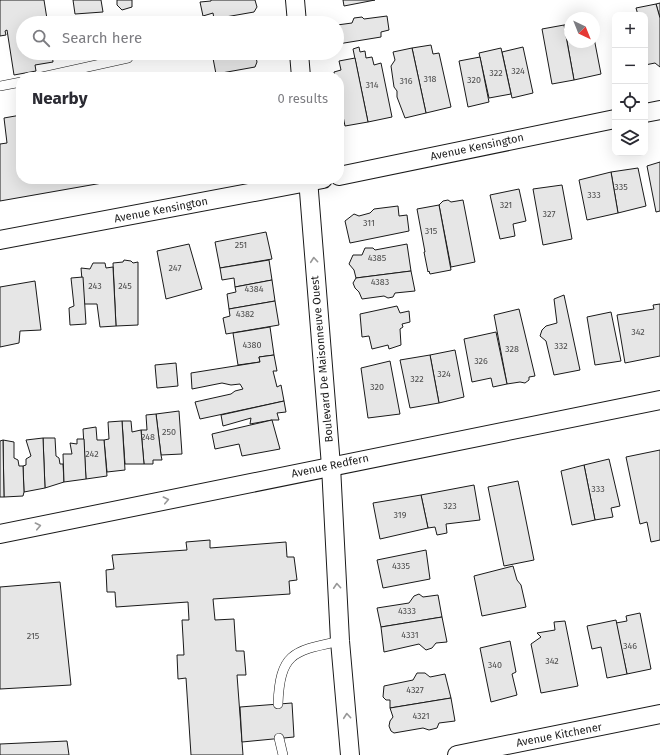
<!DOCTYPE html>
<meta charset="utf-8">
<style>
:root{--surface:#fff;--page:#f7f7f7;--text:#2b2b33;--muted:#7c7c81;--line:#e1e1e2}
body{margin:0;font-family:"Fira Sans",sans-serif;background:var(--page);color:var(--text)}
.controls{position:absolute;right:12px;top:12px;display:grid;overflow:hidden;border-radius:8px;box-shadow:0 4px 16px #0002}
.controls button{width:36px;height:36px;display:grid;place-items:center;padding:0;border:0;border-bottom:1px solid var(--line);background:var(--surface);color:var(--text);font:20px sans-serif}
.compass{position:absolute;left:564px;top:12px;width:36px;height:36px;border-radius:50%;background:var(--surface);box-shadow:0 4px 16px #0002;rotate:137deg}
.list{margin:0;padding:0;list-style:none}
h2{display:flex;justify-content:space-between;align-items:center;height:52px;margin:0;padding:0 16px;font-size:17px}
h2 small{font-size:13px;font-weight:400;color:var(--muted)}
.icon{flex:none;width:22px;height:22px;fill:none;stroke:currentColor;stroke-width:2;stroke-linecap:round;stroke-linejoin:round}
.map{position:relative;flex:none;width:660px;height:755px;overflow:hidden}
.search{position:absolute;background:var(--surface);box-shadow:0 4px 16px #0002;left:16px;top:16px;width:328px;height:44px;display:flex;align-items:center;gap:10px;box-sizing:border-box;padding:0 14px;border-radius:22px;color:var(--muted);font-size:15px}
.panel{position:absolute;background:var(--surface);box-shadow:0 4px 16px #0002;left:16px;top:72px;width:328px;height:112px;border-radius:16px}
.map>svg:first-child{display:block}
</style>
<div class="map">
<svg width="660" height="755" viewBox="0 0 660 755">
<rect width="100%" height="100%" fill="#fff"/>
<g fill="#e6e6e6" stroke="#1a1a1a">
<polygon points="0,0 44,0 47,19 51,18 52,23 23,23 23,53 52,53 53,62 35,65 36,71 14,75 7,30 5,31 6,35 0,36"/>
<polygon points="73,0 101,0 103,12 75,14"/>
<polygon points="117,0 132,0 132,7 122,10 117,5"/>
<polygon points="211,0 255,0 257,7 254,12 214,19 213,13 203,16 200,2 211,1"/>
<polygon points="343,0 375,0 344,6"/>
<polygon points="660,3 660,18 656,4"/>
<polygon points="656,4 660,18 660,67 655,63 645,65 645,15 638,15 636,8"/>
<polygon points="387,16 389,30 381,32 381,37 338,44 337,25 352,23 354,18 362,17 364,19"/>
<polygon points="570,24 570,42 594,42 594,38 601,74 574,80 564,25"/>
<polygon points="564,25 574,80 552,84 542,29"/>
<polygon points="431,45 433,54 439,53 451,107 426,113 412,48"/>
<polygon points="359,47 360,52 365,51 366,58 372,57 374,65 381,63 392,117 368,122 353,49"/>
<polygon points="523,47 533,93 512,98 502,52"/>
<polygon points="412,48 426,113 405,118 397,97 397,91 394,87 391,66 395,60 393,52"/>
<polygon points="501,48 511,94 489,98 479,53"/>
<polygon points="212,53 255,53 257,62 255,67 216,74"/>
<polygon points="480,57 489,102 468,107 459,61"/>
<polygon points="355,58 368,122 345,126 339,96 339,77 335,77 334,72 341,70 339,61"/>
<polygon points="21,115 21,179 125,179 0,201 0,144 7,143 4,118"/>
<polygon points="660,162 660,211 656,212 647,166"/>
<polygon points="638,168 646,206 618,213 611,172"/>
<polygon points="611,172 618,213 587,220 579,180"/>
<polygon points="562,185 572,239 543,245 533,189"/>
<polygon points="519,189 526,221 513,224 515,236 500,239 490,195"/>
<polygon points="448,200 451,202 463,200 475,262 451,267 439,205 443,201"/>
<polygon points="439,205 451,270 430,274 429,271 428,272 424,252 425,252 417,209"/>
<polygon points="398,206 399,216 407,215 409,231 350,243 345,221 354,214 359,216 370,213 374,209"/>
<polygon points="266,232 272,259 220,268 215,242"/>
<polygon points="189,244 202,289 166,299 157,251"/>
<polygon points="407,244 411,271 356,278 354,270 349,264 353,255 362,255 365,248 373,248 375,250"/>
<polygon points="124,260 131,261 133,263 138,262 138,325 116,326 113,263 123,262"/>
<polygon points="269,260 272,280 235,287 234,278 222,280 220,268"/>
<polygon points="93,263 105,263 106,268 113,267 116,326 100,327 97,304 84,304 81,268 90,269"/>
<polygon points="411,271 415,291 395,293 393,297 388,298 384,296 362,299 359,292 355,288 353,283 356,278"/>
<polygon points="83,277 86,324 70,325 69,308 74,306 71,278"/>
<polygon points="272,280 275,301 229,309 227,294 236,292 235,287"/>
<polygon points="35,281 41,330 20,331 19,343 0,347 0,287"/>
<polygon points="564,295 580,370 554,375 546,341 540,336 542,330 546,326 557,323 554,299"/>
<polygon points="275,301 279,325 226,334 223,318 230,316 229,309"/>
<polygon points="660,304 660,356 625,363 617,315 654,309 653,305"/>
<polygon points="397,306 400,313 409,311 410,322 402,324 403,327 400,329 401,345 389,349 388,345 372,349 369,336 362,337 360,314"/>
<polygon points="519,309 535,376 529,377 529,380 525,383 520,382 507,384 494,315"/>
<polygon points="611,312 621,361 595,365 587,317"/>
<polygon points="270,327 274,355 259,357 260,362 238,365 233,333"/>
<polygon points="496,332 507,384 493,387 491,378 472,382 464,339"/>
<polygon points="455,350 464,397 439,403 430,355"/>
<polygon points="274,355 277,371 273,371 277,387 281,385 284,401 200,419 195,402 231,394 235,391 243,389 240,384 231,385 222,383 192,389 191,373 260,362 259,357"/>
<polygon points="430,355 439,403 410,408 400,360"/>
<polygon points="390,361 400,414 368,418 361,368"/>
<polygon points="176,363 178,386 157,388 155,365"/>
<polygon points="284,401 286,412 277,413 279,420 272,420 250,424 251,418 223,426 221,415"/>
<polygon points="179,411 182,454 161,455 156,414"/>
<polygon points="156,414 161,455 162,460 153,460 153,464 144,464 141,430 147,430 146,415"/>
<polygon points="272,420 280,449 242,456 239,444 215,449 212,434"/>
<polygon points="122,421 131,421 132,432 141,430 144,464 125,464"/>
<polygon points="122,421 125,470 107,472 104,440 109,439 108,422"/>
<polygon points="96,427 97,440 104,440 107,476 86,479 83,429"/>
<polygon points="43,438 55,438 56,456 59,458 60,464 63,464 64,482 45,488"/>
<polygon points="43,438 45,488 24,492 23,466 26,465 26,459 31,456 26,440"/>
<polygon points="77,439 84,439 86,479 64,482 63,454 72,454 70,443 77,444"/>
<polygon points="3,440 14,442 14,458 18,460 19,466 23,466 24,492 23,496 4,497"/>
<polygon points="3,440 4,497 0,497 0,441"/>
<polygon points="660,450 660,540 651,542 647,522 640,524 626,457"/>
<polygon points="609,459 620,506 611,508 613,517 595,520 584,465"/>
<polygon points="584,465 595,520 572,525 561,471"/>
<polygon points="518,481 534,560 504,566 488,487"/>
<polygon points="474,485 480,520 446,524 447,533 437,535 435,527 428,528 421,495"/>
<polygon points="421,495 428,528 380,539 373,503"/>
<polygon points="210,540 210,548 286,542 287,557 294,557 297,580 289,581 290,594 213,599 215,620 234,619 236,651 244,651 246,675 237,675 243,755 191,755 186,678 178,679 177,655 184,655 182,620 189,620 188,602 116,607 115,592 107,592 106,570 114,569 112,555 187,550 186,542"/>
<polygon points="426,550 430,579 383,588 377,560"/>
<polygon points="513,566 517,580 521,585 526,607 482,616 474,576"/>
<polygon points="60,582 71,685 0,689 0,587"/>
<polygon points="419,594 423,597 438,595 442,617 381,627 377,608 409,603 414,596"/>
<polygon points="640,613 651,669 627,674 616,623 627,621 626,616"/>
<polygon points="442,617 447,642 436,643 432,648 426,650 419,644 384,652 381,627"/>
<polygon points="616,620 627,674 607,678 601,647 592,649 587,626"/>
<polygon points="565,621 578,686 541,693 531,644 541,637 537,633 555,630 554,622"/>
<polygon points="510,641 516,672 512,674 517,695 491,702 480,648"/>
<polygon points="417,673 425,673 430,677 445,674 451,698 390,708 390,700 386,700 383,697 384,686 413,680"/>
<polygon points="451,698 455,721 439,723 437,728 429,730 423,728 394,733 391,731 389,726 390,721 393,717 390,708"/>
<polygon points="292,703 294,737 242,742 240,707"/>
<polygon points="67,741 69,755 0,755 0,744"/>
</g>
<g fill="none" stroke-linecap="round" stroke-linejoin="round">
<g stroke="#1a1a1a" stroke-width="10">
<g id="lane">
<polyline points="42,77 128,58"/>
<polyline points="0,86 21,82"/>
<path d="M278,704C280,652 294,651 340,641"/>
<polyline points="279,738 283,755"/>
</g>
</g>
<g stroke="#1a1a1a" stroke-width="20">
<g id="street">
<polyline points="295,0 297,23"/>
<polyline points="299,53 301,77"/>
<polyline points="645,113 660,110"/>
<polyline points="339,176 615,119"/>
<polyline points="308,179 331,466 340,641 350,755"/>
<polyline points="0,240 323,179"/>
<polyline points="0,534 660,400"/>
<polyline points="457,755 660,714"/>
</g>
</g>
<use href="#lane" stroke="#fff" stroke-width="9"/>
<use href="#street" stroke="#fff" stroke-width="18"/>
</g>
<defs><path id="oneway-chevron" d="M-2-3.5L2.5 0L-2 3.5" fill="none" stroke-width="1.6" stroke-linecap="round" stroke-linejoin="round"/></defs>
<g stroke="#989898">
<use href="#oneway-chevron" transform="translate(314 260) rotate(-95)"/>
<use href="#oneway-chevron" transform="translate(166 500) rotate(-12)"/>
<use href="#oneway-chevron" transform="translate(38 526) rotate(-12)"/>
<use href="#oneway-chevron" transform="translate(337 586) rotate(-94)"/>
<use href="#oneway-chevron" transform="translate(347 716) rotate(-95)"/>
</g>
<g text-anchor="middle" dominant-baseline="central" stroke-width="3" stroke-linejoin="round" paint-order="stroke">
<g font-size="9" fill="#4d4d4d">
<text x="518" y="71">324</text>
<text x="496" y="73">322</text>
<text x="430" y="79">318</text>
<text x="474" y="80">320</text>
<text x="406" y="81">316</text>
<text x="372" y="85">314</text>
<text x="621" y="187">335</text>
<text x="594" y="195">333</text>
<text x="506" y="205">321</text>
<text x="549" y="214">327</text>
<text x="369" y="223">311</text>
<text x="431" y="231">315</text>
<text x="241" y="245">251</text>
<text x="377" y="258">4385</text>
<text x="175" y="268">247</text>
<text x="380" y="282">4383</text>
<text x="95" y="286">243</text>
<text x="125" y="286">245</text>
<text x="254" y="289">4384</text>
<text x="245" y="314">4382</text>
<text x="638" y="332">342</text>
<text x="252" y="345">4380</text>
<text x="561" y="346">332</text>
<text x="512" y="349">328</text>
<text x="481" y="361">326</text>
<text x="444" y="374">324</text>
<text x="417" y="379">322</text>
<text x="377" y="387">320</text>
<text x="169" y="432">250</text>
<text x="148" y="437">248</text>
<text x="92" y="454">242</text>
<text x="598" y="489">333</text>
<text x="450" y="506">323</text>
<text x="400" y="515">319</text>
<text x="401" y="566">4335</text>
<text x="407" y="611">4333</text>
<text x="410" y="635">4331</text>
<text x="33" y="636">215</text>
<text x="630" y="646">346</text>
<text x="552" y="661">342</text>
<text x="495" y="665">340</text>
<text x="415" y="690">4327</text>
<text x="421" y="716">4321</text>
</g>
<g font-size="11" fill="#1a1a1a" stroke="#fff">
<text transform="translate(477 147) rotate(-12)">Avenue Kensington</text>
<text transform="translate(161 210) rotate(-11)">Avenue Kensington</text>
<text transform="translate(322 359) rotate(-95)">Boulevard De Maisonneuve Ouest</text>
<text transform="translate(330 466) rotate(-12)">Avenue Redfern</text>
<text transform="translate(559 735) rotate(-11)">Avenue Kitchener</text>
</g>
</g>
</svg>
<div class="controls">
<button>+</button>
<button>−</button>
<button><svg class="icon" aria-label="locate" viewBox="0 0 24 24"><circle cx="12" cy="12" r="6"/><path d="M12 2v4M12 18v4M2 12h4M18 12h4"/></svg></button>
<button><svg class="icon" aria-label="layers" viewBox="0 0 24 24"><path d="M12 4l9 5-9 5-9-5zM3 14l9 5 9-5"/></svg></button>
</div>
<svg class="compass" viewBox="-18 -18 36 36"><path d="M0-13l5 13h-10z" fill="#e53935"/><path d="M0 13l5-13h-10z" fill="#7c7c81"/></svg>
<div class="search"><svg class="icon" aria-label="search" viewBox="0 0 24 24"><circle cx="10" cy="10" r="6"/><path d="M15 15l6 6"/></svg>Search here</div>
<section class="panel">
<h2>Nearby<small>0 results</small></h2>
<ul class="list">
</ul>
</section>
</div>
